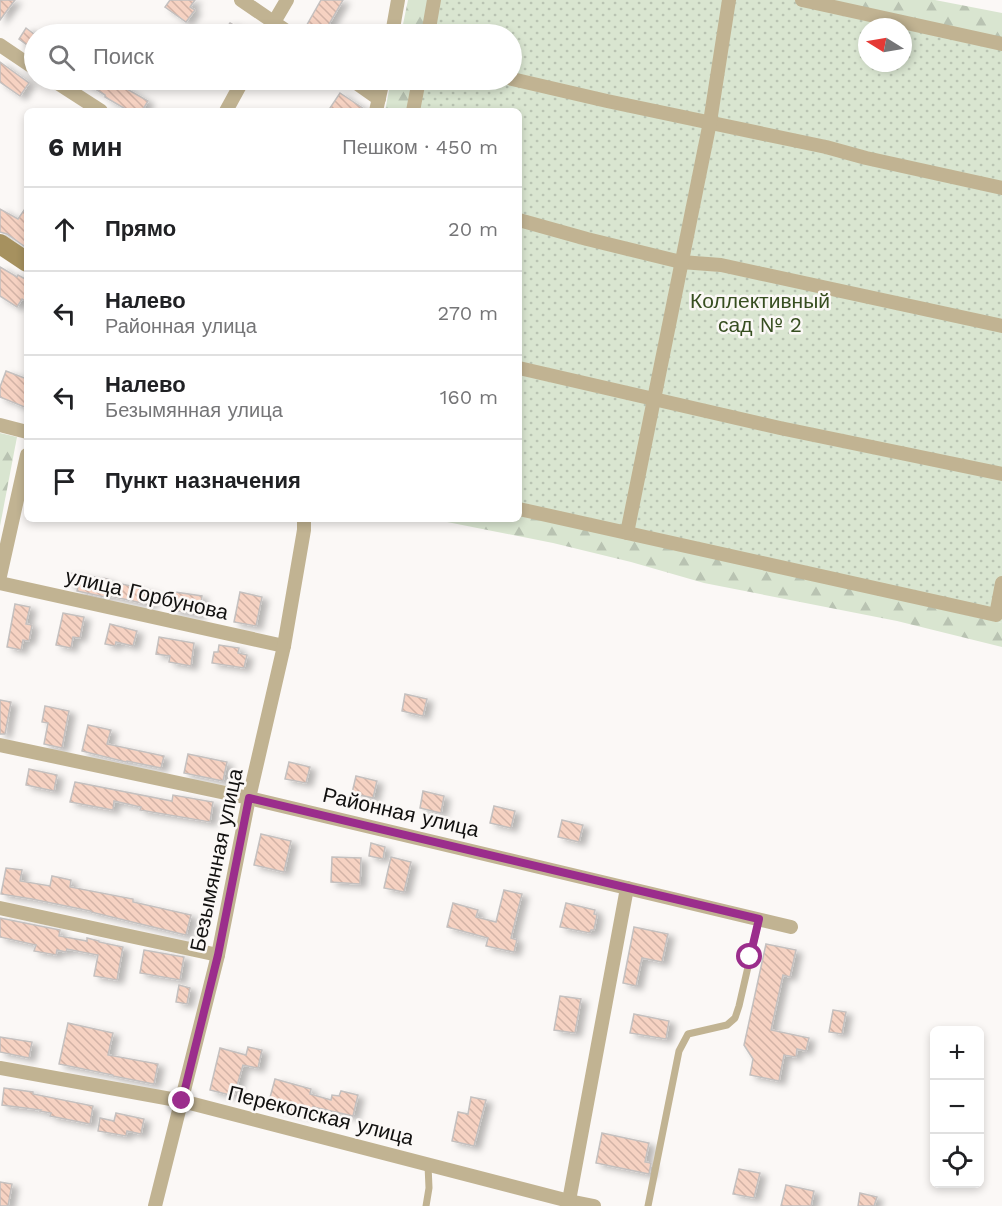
<!DOCTYPE html>
<html lang="ru">
<meta charset="utf-8">
<style>
:root{--surface:#fff;--page:#f2f2f2;--text:#202124;--muted:#757577;--line:#e0e0e0}
body{margin:0;font-family:"Work Sans",sans-serif;background:var(--page);color:var(--text)}
.controls{position:absolute;right:18px;bottom:18px;display:grid;overflow:hidden;border-radius:9px;box-shadow:0 3px 9px #0003}
.controls button{width:54px;height:54px;display:grid;place-items:center;padding:0;border:0;border-bottom:2px solid var(--line);background:var(--surface);color:var(--text);font:30px sans-serif}
.compass{position:absolute;left:858px;top:18px;width:54px;height:54px;border-radius:50%;background:var(--surface);box-shadow:0 3px 9px #0003;rotate:281deg}
.stop{position:absolute;width:18px;height:18px;margin:-14px;border:4px solid #9b2d8c;border-radius:50%;background:#fff}
.stop.end{background:#9b2d8c;border-color:#fff;box-shadow:0 2px 6px #0008}
.list{margin:0;padding:0;list-style:none}
h2{display:flex;justify-content:space-between;align-items:center;height:78px;margin:0;padding:0 24px;font-size:26px}
h2 small{font-size:20px;font-weight:400;color:var(--muted)}
.list li{display:grid;grid-template-columns:39px 1fr auto;gap:18px;align-items:center;box-sizing:border-box;height:84px;padding:0 24px;border-top:2px solid var(--line)}
.list b{display:block;font-size:22px;white-space:nowrap}
.list p{margin:0;font-size:20px;white-space:nowrap;color:var(--muted)}
.list em{font-size:20px;font-style:normal;color:var(--muted)}
.icon{flex:none;width:33px;height:33px;fill:none;stroke:currentColor;stroke-width:2;stroke-linecap:round;stroke-linejoin:round}
.map{position:relative;flex:none;width:1002px;height:1206px;overflow:hidden}
.search{position:absolute;background:var(--surface);box-shadow:0 3px 9px #0003;left:24px;top:24px;width:498px;height:66px;display:flex;align-items:center;gap:15px;box-sizing:border-box;padding:0 21px;border-radius:33px;color:var(--muted);font-size:22px}
.panel{position:absolute;background:var(--surface);box-shadow:0 3px 9px #0003;left:24px;top:108px;width:498px;height:414px;border-radius:9px}
.map>svg:first-child{display:block}
</style>
<div class="map">
<svg width="1002" height="1206" viewBox="0 0 1002 1206">
<defs>
<pattern id="grass-dots" width="8" height="8" patternUnits="userSpaceOnUse" patternTransform="scale(1.5)"><rect width="8" height="8" fill="#d9e5d0"/><path d="M2 2h.1M6 6h.1" fill="none" stroke="#b9c3b2" stroke-width="1.8" stroke-linecap="round"/></pattern>
<pattern id="forest-firs" width="22" height="20" patternUnits="userSpaceOnUse" patternTransform="scale(1.5)"><rect width="22" height="20" fill="#d9e5d0"/><path d="M5 1l3.5 6h-7zM16 11l3.5 6h-7z" fill="#b9c3b2"/></pattern>
<pattern id="building-back-hatch" width="6" height="6" patternUnits="userSpaceOnUse" patternTransform="scale(1.5)"><rect width="6" height="6" fill="#f6d2c2"/><path d="M-1 5l2 2M0 0l6 6M5-1l2 2" fill="none" stroke="#d2b3a6"/></pattern>
<filter id="shadow"><feDropShadow dx="6" dy="3.5" stdDeviation="3" flood-color="#0004"/></filter>
</defs>
<rect width="100%" height="100%" fill="#fbf8f6"/>
<path fill="url(#grass-dots)" fill-rule="evenodd" d="M432,0H818L1002,38V623L519,514V111H409L415,80H512V34H424ZM867,27H903V63H867Z"/>
<g fill="url(#forest-firs)">
<polygon points="408,0 432,0 424,34 401,34"/>
<polygon points="818,0 935,0 1002,13 1002,38"/>
<polygon points="391,80 415,80 409,111 385,111"/>
<polygon points="0,433 17,437 0,526"/>
<polygon points="519,514 1002,623 1002,647 897,621 704,583 631,562 553,543 432,519 519,519"/>
</g>
<g fill="url(#building-back-hatch)" stroke="#c4c0bf" stroke-width="1.5" filter="url(#shadow)">
<polygon points="0,0 15,0 0,20"/>
<polygon points="170,0 195,0 190,7 195,10 186,22 165,7"/>
<polygon points="321,0 343,0 328,26 343,34 312,34 304,30"/>
<polygon points="230,23 248,34 222,34"/>
<polygon points="26,28 34,34 34,50 19,39"/>
<polygon points="0,62 29,83 20,96 0,82"/>
<polygon points="81,80 111,80 148,101 142,111 129,111 105,97 105,95"/>
<polygon points="340,93 367,111 328,111"/>
<polygon points="27,206 27,241 24,246 7,234 0,232 0,209 18,219"/>
<polygon points="0,267 17,277 18,275 27,280 27,302 22,299 17,307 0,296"/>
<polygon points="6,371 27,379 27,408 0,397 0,387"/>
<polygon points="70,573 108,579 108,581 154,591 151,605 106,595 105,597 77,591 78,586 68,584"/>
<polygon points="175,592 202,596 199,615 172,610"/>
<polygon points="240,592 262,597 256,626 234,622"/>
<polygon points="15,604 30,607 26,624 32,625 29,641 23,640 21,650 7,647"/>
<polygon points="63,613 84,617 80,638 73,637 71,648 56,645"/>
<polygon points="110,624 137,631 133,646 116,642 115,646 105,644"/>
<polygon points="159,637 194,643 191,666 169,662 170,656 156,654"/>
<polygon points="219,645 239,648 238,653 247,655 244,668 212,663 214,652 218,652"/>
<polygon points="405,694 427,699 423,716 402,711"/>
<polygon points="0,700 11,702 5,734 0,734"/>
<polygon points="45,706 69,711 62,748 44,744 48,723 42,722"/>
<polygon points="88,725 111,730 107,744 164,756 161,768 127,761 126,762 82,751"/>
<polygon points="188,754 227,762 223,781 184,773"/>
<polygon points="289,762 310,767 306,783 285,779"/>
<polygon points="29,769 57,775 54,791 26,785"/>
<polygon points="356,776 377,781 373,798 352,793"/>
<polygon points="75,782 172,801 173,795 213,802 210,822 140,810 141,807 114,801 113,810 70,802"/>
<polygon points="423,791 444,796 441,813 420,808"/>
<polygon points="494,806 515,811 511,828 490,823"/>
<polygon points="562,820 583,825 579,842 558,837"/>
<polygon points="261,834 291,841 284,872 254,865"/>
<polygon points="371,843 385,847 383,859 369,856"/>
<polygon points="332,857 361,858 360,884 331,882"/>
<polygon points="391,857 411,862 404,892 384,888"/>
<polygon points="6,868 22,870 20,881 50,886 52,876 71,880 70,887 133,899 133,902 191,915 186,935 91,912 91,911 32,899 1,894"/>
<polygon points="504,890 522,894 511,938 517,940 514,952 486,946 488,938 447,927 453,903 478,910 476,917 496,922"/>
<polygon points="566,903 595,910 594,914 597,915 594,930 591,930 590,933 560,927"/>
<polygon points="0,918 60,930 59,936 87,941 87,938 99,941 99,942 123,947 117,980 94,976 98,955 67,949 66,952 57,950 56,955 34,951 36,945 0,937"/>
<polygon points="634,927 668,934 662,962 642,958 636,986 623,983"/>
<polygon points="766,944 796,950 790,977 783,975 771,1030 809,1038 806,1051 797,1049 796,1057 784,1055 779,1081 750,1075 753,1059 744,1045"/>
<polygon points="144,950 184,957 180,980 140,973"/>
<polygon points="179,985 190,988 187,1004 176,1002"/>
<polygon points="560,996 581,999 575,1033 554,1030"/>
<polygon points="833,1010 846,1012 842,1034 829,1032"/>
<polygon points="634,1014 669,1021 666,1039 630,1033"/>
<polygon points="68,1023 113,1033 108,1055 158,1064 154,1084 113,1076 113,1075 59,1064"/>
<polygon points="0,1037 32,1042 29,1058 0,1052"/>
<polygon points="248,1047 262,1050 258,1068 243,1065 234,1096 210,1090 220,1048 246,1055"/>
<polygon points="275,1079 311,1089 310,1094 331,1100 332,1095 339,1096 341,1091 358,1095 353,1116 313,1107 312,1111 306,1109 304,1115 268,1105"/>
<polygon points="4,1088 33,1092 33,1094 93,1106 90,1124 50,1116 51,1113 40,1111 41,1110 2,1105"/>
<polygon points="471,1097 486,1100 474,1146 452,1141 458,1112 468,1114"/>
<polygon points="116,1113 144,1119 141,1134 127,1131 126,1136 98,1131 100,1118 114,1121"/>
<polygon points="602,1133 649,1143 645,1162 651,1163 649,1174 596,1163"/>
<polygon points="739,1169 760,1173 754,1198 733,1194"/>
<polygon points="0,1182 12,1184 8,1206 0,1206"/>
<polygon points="786,1185 814,1191 811,1206 781,1206"/>
<polygon points="860,1193 877,1197 874,1206 858,1206"/>
</g>
<g fill="none" stroke-linecap="round" stroke-linejoin="round">
<g stroke="#c1b392" stroke-width="7">
<polyline points="426,1206 429,1188 428,1165"/>
<polyline points="648,1206 679,1051 688,1034 727,1025 735,1018 739,1006 759,919"/>
</g>
<g stroke="#c1b392" stroke-width="14">
<polyline points="241,0 291,34"/>
<polyline points="802,0 1002,44"/>
<polyline points="267,34 287,0"/>
<polyline points="392,34 398,0"/>
<polyline points="428,34 434,0"/>
<polyline points="0,45 34,68"/>
<polyline points="512,79 607,101 826,147 866,158 1002,188"/>
<polyline points="53,80 101,111"/>
<polyline points="352,80 379,99"/>
<polyline points="226,111 243,80"/>
<polyline points="376,111 383,80"/>
<polyline points="413,111 419,80"/>
<polyline points="519,220 587,239 681,262 721,265 1002,326"/>
<polyline points="519,368 780,428 1002,474"/>
<polyline points="0,425 27,432"/>
<polyline points="519,509 996,615 1002,583"/>
<polyline points="627,533 710,122 729,0"/>
<polyline points="0,576 27,455"/>
<polyline points="0,583 284,646"/>
<polyline points="0,745 249,798 791,927"/>
<polyline points="0,908 218,955"/>
<polyline points="0,1068 182,1101 569,1201 594,1206"/>
<polyline points="155,1206 218,955 249,798 284,646 304,530 304,519"/>
<polyline points="568,1206 627,888"/>
</g>
<polyline stroke="#a6915f" stroke-width="20" points="0,244 27,262"/>
</g>
<g fill="none" stroke-linecap="round" stroke-linejoin="round">
<polyline stroke="#9b2d8c" stroke-width="8" points="182,1101 218,955 249,798 759,919 750,957"/>
</g>
<g text-anchor="middle" dominant-baseline="central" stroke-width="5" stroke-linejoin="round" paint-order="stroke">
<g font-size="21" fill="#374e20" stroke="#fbf8f6">
<text x="760" y="300">Коллективный<tspan x="760" dy="24">сад № 2</tspan></text>
</g>
<g font-size="21" fill="#121110" stroke="#fbf8f6">
<text transform="translate(147 594) rotate(13)">улица Горбунова</text>
<text transform="translate(401 812) rotate(13)">Районная улица</text>
<text transform="translate(216 860) rotate(-78)">Безымянная улица</text>
<text transform="translate(321 1115) rotate(14)">Перекопская улица</text>
</g>
</g>
</svg>
<div class="controls">
<button>+</button>
<button>−</button>
<button><svg class="icon" aria-label="locate" viewBox="0 0 24 24"><circle cx="12" cy="12" r="6"/><path d="M12 2v4M12 18v4M2 12h4M18 12h4"/></svg></button>
</div>
<svg class="compass" viewBox="-18 -18 36 36"><path d="M0-13l5 13h-10z" fill="#e53935"/><path d="M0 13l5-13h-10z" fill="#757577"/></svg>
<div class="stop" style="left:750px;top:957px"></div>
<div class="stop end" style="left:182px;top:1101px"></div>
<div class="search"><svg class="icon" aria-label="search" viewBox="0 0 24 24"><circle cx="10" cy="10" r="6"/><path d="M15 15l6 6"/></svg>Поиск</div>
<section class="panel">
<h2>6 мин<small>Пешком · 450 m</small></h2>
<ul class="list">
<li><svg class="icon" aria-label="ahead" viewBox="0 0 24 24"><path d="M12 20V5M6 11l6-6 6 6"/></svg><div><b>Прямо</b></div><em>20 m</em></li>
<li><svg class="icon" aria-label="left" viewBox="0 0 24 24"><path d="M17 20v-9H6M10 6l-5 5 5 5"/></svg><div><b>Налево</b><p>Районная улица</p></div><em>270 m</em></li>
<li><svg class="icon" aria-label="left" viewBox="0 0 24 24"><path d="M17 20v-9H6M10 6l-5 5 5 5"/></svg><div><b>Налево</b><p>Безымянная улица</p></div><em>160 m</em></li>
<li><svg class="icon" aria-label="arrive" viewBox="0 0 24 24"><path d="M6 21V4h12l-3 4 3 4H6"/></svg><div><b>Пункт назначения</b></div></li>
</ul>
</section>
</div>
